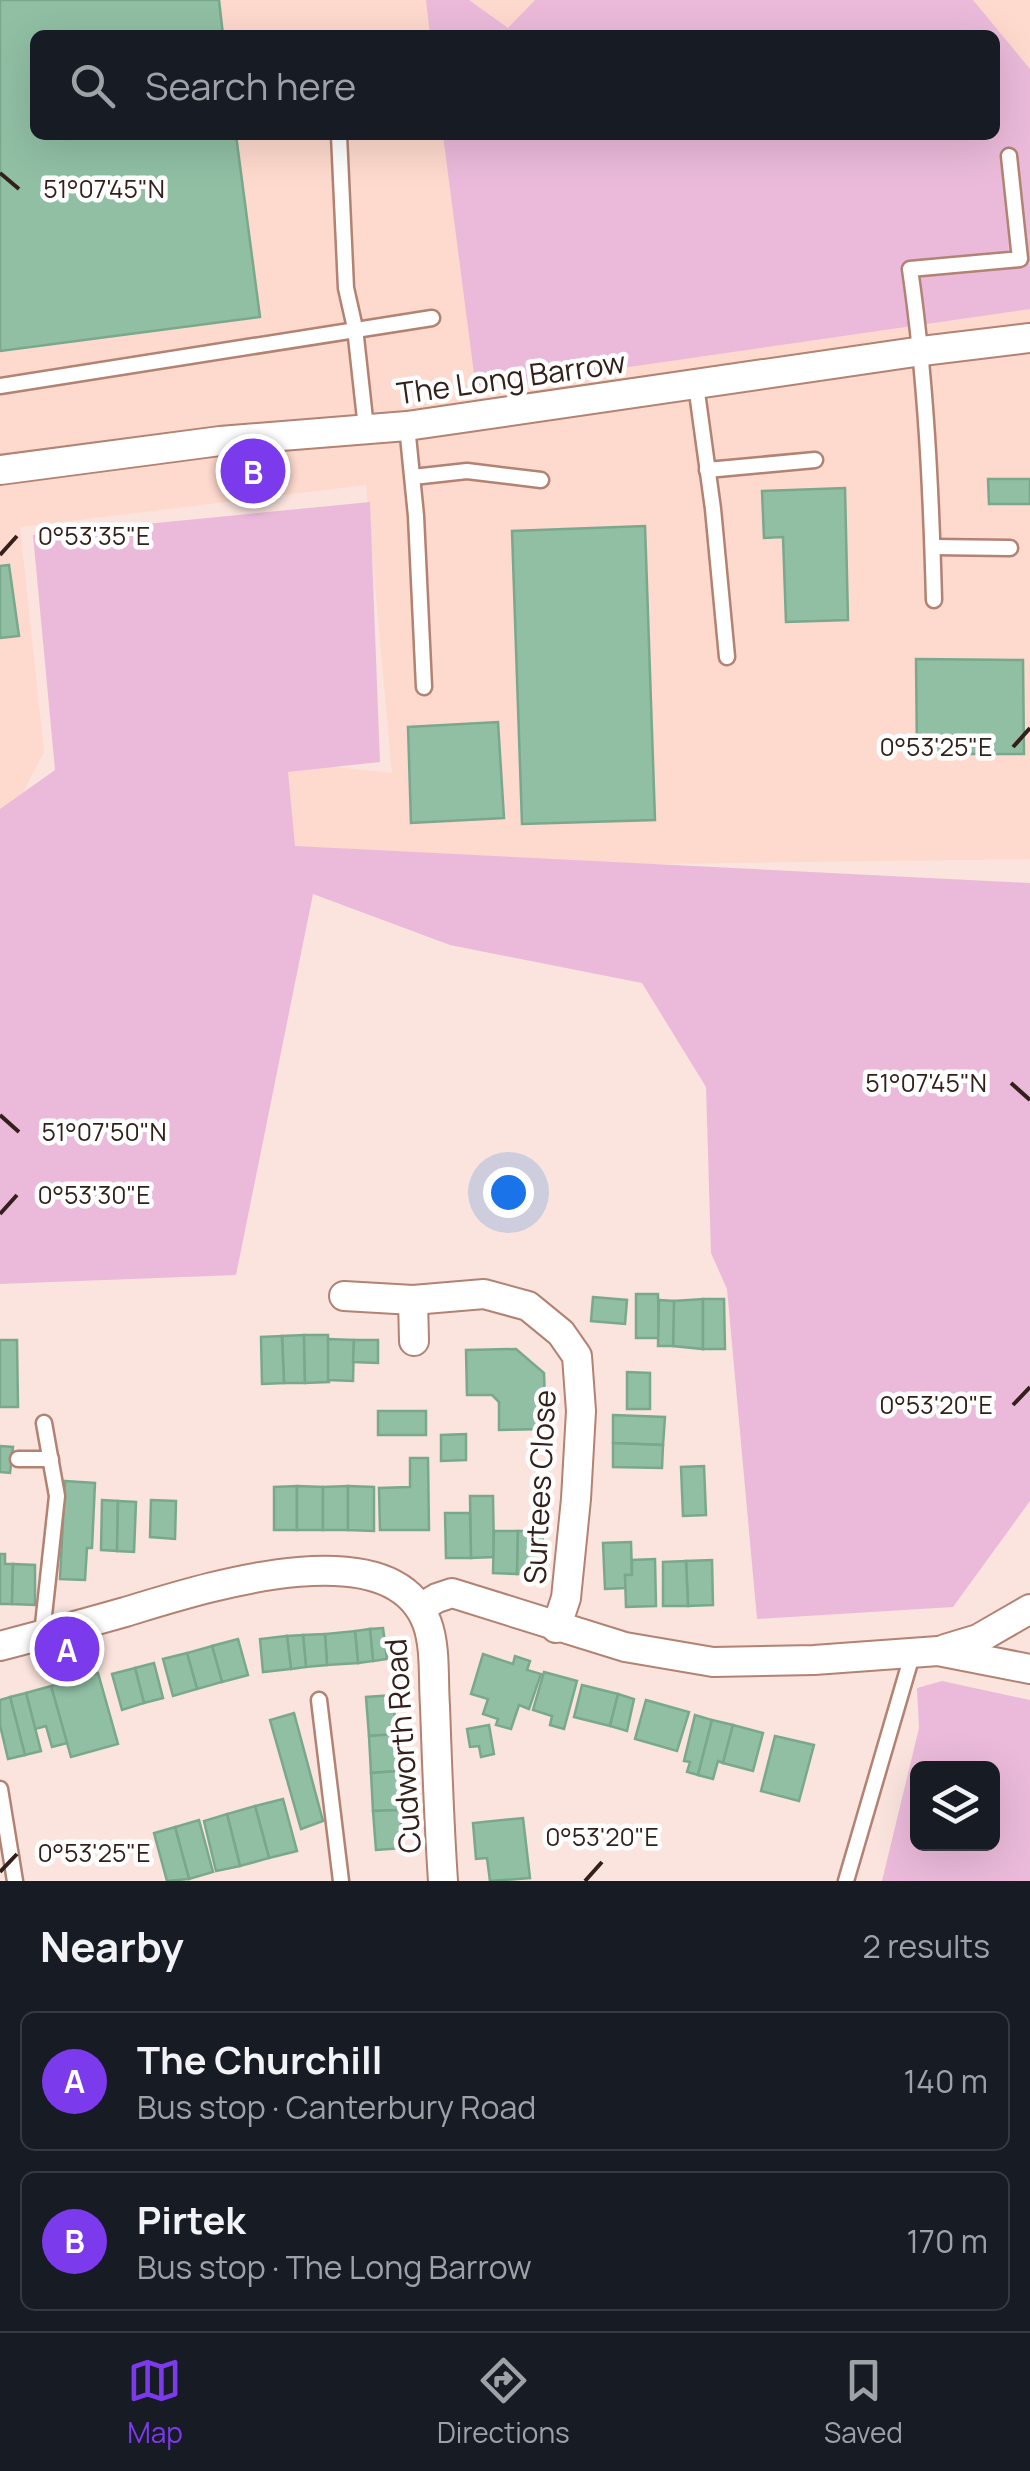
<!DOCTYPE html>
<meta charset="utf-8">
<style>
:root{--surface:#171b24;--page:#242831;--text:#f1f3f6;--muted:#9ea1a6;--line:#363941;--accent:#7c3aed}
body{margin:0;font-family:Manrope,sans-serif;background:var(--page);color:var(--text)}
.controls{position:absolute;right:30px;bottom:30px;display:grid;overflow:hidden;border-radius:15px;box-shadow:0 10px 40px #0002}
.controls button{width:90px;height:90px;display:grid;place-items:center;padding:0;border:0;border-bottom:2px solid var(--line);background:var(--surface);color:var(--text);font:50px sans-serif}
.you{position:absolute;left:508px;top:1192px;width:35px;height:35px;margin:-25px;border:8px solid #fff;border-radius:50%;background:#1a73e8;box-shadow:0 0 0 15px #1a73e833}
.badge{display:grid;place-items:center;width:65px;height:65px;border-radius:50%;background:var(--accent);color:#fff;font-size:32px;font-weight:700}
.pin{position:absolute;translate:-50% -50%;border:5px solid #fff;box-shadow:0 2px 10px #0006}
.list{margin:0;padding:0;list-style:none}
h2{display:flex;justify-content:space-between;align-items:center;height:130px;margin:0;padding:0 40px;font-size:42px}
h2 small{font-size:32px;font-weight:400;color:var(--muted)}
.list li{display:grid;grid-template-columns:65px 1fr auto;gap:30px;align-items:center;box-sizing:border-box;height:140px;margin:0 20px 20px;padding:0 20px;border:2px solid var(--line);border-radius:15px}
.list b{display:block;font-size:38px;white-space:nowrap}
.list p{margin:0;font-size:32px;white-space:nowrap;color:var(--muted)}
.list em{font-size:32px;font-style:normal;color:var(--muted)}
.icon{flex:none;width:55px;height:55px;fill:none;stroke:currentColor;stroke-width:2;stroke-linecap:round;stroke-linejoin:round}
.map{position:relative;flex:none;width:1030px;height:1881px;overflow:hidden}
.search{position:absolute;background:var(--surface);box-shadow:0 10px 40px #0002;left:30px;right:30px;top:30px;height:110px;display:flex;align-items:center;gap:25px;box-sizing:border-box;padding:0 35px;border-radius:15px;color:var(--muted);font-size:38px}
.sheet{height:450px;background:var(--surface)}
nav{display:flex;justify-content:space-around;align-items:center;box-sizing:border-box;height:140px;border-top:2px solid var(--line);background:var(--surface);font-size:28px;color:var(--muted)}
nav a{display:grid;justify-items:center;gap:5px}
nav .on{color:var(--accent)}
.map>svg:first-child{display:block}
</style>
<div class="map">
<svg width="1030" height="1881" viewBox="0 0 1030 1881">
<rect width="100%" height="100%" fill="#fae4dd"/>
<path fill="#fed9cd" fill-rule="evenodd" d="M0,0H1030V859L287,869L278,761L392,773L366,485L20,527L44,752L0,836ZM35,35H995V135H35Z"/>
<g fill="#ebbada" fill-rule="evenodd">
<polygon points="426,0 469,0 508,28 535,0 973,0 1030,69 1030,309 476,389 443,135 995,135 995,35 430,35"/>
<polygon points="370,502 380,762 288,772 295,846 1030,883 1030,1501 953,1607 757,1619 727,1289 711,1253 706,1087 642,983 450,945 313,894 236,1275 0,1284 0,809 55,770 33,535"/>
<path d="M942,1681L1030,1700V1881H882L919,1728L917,1688ZM992,1768V1844H918V1768Z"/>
</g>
<g fill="#90bfa4" stroke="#79a88d" stroke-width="2.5">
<polygon points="0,0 219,0 223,35 35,35 35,135 236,135 260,317 0,351"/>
<polygon points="988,479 1030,479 1030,504 989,504"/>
<polygon points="845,488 848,620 786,622 783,537 764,538 762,491"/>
<polygon points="645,526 655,820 522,824 512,531"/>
<polygon points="9,565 19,636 0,638 0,566"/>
<polygon points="916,659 1023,660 1024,754 917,754"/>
<polygon points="498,722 504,818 411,823 408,727"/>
<polygon points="636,1294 658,1294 659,1338 636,1338"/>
<polygon points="593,1297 627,1300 625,1324 591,1321"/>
<polygon points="703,1299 703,1349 673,1346 674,1301"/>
<polygon points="703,1299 724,1299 725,1349 703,1349"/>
<polygon points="659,1300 674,1301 673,1346 658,1346"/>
<polygon points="304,1335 305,1383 284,1383 282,1336"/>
<polygon points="304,1335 328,1335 329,1382 305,1383"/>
<polygon points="282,1336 284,1383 262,1384 261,1337"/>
<polygon points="328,1339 354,1340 353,1381 328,1380"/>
<polygon points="0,1340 17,1340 18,1407 0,1407"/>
<polygon points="354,1340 378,1340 378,1363 353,1362"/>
<polygon points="516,1349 544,1373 546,1429 499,1430 499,1402 492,1395 467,1395 466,1350"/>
<polygon points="627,1372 650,1373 650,1409 627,1409"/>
<rect x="378" y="1411" width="48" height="24"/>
<polygon points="613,1415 665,1417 663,1445 613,1443"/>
<polygon points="466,1434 466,1460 441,1461 441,1435"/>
<polygon points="613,1443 663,1445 662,1468 613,1467"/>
<polygon points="0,1446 13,1447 10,1473 0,1472"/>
<polygon points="410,1458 428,1458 429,1530 380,1530 379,1488 410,1487"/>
<polygon points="704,1466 706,1515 683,1516 681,1467"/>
<polygon points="65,1481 95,1483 92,1548 87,1548 85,1580 60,1579"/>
<polygon points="297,1486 297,1530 274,1530 274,1487"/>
<polygon points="297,1486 323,1487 323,1530 297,1530"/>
<polygon points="348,1486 348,1530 323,1530 323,1487"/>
<polygon points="348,1486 374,1487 374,1531 348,1530"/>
<polygon points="470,1496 493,1496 494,1557 471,1558"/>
<polygon points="102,1500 118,1501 117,1551 101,1550"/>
<polygon points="151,1500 176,1501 175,1539 150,1537"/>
<polygon points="118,1501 136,1502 134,1552 117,1551"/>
<polygon points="445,1513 470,1513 471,1558 446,1558"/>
<polygon points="494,1531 518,1531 517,1574 493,1573"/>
<polygon points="518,1531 543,1531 542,1574 517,1574"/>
<polygon points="631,1542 632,1575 625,1575 626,1588 605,1589 603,1543"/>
<polygon points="0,1554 5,1554 5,1564 13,1564 12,1604 0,1604"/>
<polygon points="655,1559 656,1606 626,1607 625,1575 632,1575 632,1560"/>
<polygon points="712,1560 713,1605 688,1606 686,1561"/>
<polygon points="686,1561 688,1606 663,1606 663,1562"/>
<polygon points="13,1564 35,1565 35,1605 12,1604"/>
<polygon points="383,1628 387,1659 373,1661 370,1629"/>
<polygon points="370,1629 373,1661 358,1663 355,1631"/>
<polygon points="355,1631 358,1663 327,1665 325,1634"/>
<polygon points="325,1634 327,1665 306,1667 303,1635"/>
<polygon points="303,1635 306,1667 291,1669 287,1636"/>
<polygon points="287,1636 291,1669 263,1672 260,1639"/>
<polygon points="238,1639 248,1675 222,1682 212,1646"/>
<polygon points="212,1646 222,1682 197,1689 187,1653"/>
<polygon points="187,1653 197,1689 173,1696 163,1659"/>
<polygon points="483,1654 513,1664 515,1656 530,1661 527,1670 541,1674 529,1709 519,1705 511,1729 496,1725 498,1719 483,1714 488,1699 471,1694"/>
<polygon points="154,1663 163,1698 144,1703 135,1668"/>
<polygon points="135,1668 144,1703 122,1710 112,1674"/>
<polygon points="544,1672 577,1681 564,1729 550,1725 552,1716 533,1710"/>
<polygon points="98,1673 118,1744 71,1757 51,1686"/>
<polygon points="582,1685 618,1694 610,1726 574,1717"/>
<polygon points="51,1686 67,1743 52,1747 46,1726 35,1729 26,1693"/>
<polygon points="26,1693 41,1751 25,1755 10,1697"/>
<polygon points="618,1694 634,1699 627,1731 610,1726"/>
<polygon points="393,1695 396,1734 369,1736 366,1697"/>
<polygon points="10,1697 25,1755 8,1759 0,1725 0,1700"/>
<polygon points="646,1700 689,1712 677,1751 635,1739"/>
<polygon points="294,1713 323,1821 301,1829 270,1720"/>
<polygon points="695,1715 712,1720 698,1775 687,1772 690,1762 684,1761"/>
<polygon points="712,1720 733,1725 723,1763 718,1761 713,1779 698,1775"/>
<polygon points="489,1725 494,1754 481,1757 479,1746 470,1747 467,1729"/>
<polygon points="733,1725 763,1733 753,1771 723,1763"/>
<polygon points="396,1734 398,1771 371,1773 369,1736"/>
<polygon points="775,1736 814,1745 799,1801 761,1791"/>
<polygon points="398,1771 400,1810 373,1811 371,1773"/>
<polygon points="283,1799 297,1851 269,1858 255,1806"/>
<polygon points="255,1806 269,1858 240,1866 227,1814"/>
<polygon points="400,1810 403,1848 376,1850 373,1811"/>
<polygon points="227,1814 240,1866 216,1871 204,1821"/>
<polygon points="523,1818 530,1878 490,1881 487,1858 476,1859 473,1823"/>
<polygon points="199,1820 213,1872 189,1879 175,1827"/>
<polygon points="175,1827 189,1879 167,1881 154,1833"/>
</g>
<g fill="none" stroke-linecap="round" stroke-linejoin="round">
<g stroke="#b28272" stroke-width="19">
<g id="lane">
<polyline points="339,135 346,288 355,328 366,428"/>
<polyline points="696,385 713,509 727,657"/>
<polyline points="0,386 432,318"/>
<polyline points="407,426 416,516 424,687"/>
<polyline points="707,470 815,460"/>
<polyline points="413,477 467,471 541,480"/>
<polyline points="933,547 1010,548"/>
<path d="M934,600C931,489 926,379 910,269L1020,259L1009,156"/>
<polyline points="18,1459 51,1459"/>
<polyline points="42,1634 57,1496 44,1423"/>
<polyline points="319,1700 341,1881"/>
<polyline points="0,1789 15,1881"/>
<polyline points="846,1881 913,1652"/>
</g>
</g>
<g stroke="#b28272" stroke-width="32">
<g id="street">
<polyline points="0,470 220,441 407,426 922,351 1030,338"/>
<polyline points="344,1296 413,1300 484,1294 528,1306 561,1333 577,1356 581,1411 576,1499 566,1598 556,1628"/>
<polyline points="413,1300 414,1341"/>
<polyline points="420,1608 437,1598 452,1593 625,1647 713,1662 814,1660 938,1651 1030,1669"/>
<path d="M0,1646C42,1635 83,1624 125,1612C195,1591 391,1525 427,1623C436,1647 433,1680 435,1706C437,1764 439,1823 443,1881"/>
<polyline points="945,1649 978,1639 1030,1609"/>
</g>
</g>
<use href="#lane" stroke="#fff" stroke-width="14"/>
<use href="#street" stroke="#fff" stroke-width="28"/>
</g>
<path fill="none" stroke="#33201a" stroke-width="4" d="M0,173L19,189M0,555L17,536M1013,747L1030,728M1011,1083L1030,1100M0,1115L19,1132M0,1214L17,1195M1013,1405L1030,1387M0,1872L17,1854M585,1881L602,1862"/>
<g text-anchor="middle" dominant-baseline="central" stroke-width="9" stroke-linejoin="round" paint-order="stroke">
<g font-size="30" fill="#33201a" stroke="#fff">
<text transform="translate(511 377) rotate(-8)">The Long Barrow</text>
<text transform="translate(539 1487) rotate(-87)">Surtees Close</text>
<text transform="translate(402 1746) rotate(-94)">Cudworth Road</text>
</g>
</g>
<g font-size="25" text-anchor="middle" fill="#33201a" stroke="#fff" stroke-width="9" stroke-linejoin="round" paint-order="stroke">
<text x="104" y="198">51°07'45"N</text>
<text x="94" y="545">0°53'35"E</text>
<text x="936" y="756">0°53'25"E</text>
<text x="926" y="1092">51°07'45"N</text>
<text x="104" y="1141">51°07'50"N</text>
<text x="94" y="1204">0°53'30"E</text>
<text x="936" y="1414">0°53'20"E</text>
<text x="602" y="1846">0°53'20"E</text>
<text x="94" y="1862">0°53'25"E</text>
</g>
</svg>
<div class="controls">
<button><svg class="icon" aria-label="layers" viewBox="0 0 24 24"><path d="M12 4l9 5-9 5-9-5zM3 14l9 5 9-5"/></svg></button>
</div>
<div class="you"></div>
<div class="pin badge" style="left:67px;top:1649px">A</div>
<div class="pin badge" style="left:253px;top:471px">B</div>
<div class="search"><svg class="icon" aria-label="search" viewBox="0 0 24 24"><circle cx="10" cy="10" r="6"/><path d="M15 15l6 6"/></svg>Search here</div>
</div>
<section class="sheet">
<h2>Nearby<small>2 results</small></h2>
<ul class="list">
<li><span class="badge">A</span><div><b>The Churchill</b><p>Bus stop · Canterbury Road</p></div><em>140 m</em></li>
<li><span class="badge">B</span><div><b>Pirtek</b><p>Bus stop · The Long Barrow</p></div><em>170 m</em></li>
</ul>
</section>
<nav>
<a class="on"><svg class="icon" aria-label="map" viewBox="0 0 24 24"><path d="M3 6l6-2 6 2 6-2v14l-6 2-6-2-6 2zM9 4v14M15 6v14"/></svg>Map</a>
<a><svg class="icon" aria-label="directions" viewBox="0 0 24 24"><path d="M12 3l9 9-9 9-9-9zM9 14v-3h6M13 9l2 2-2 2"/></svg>Directions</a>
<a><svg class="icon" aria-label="saved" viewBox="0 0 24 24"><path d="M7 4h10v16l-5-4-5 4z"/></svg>Saved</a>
</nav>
